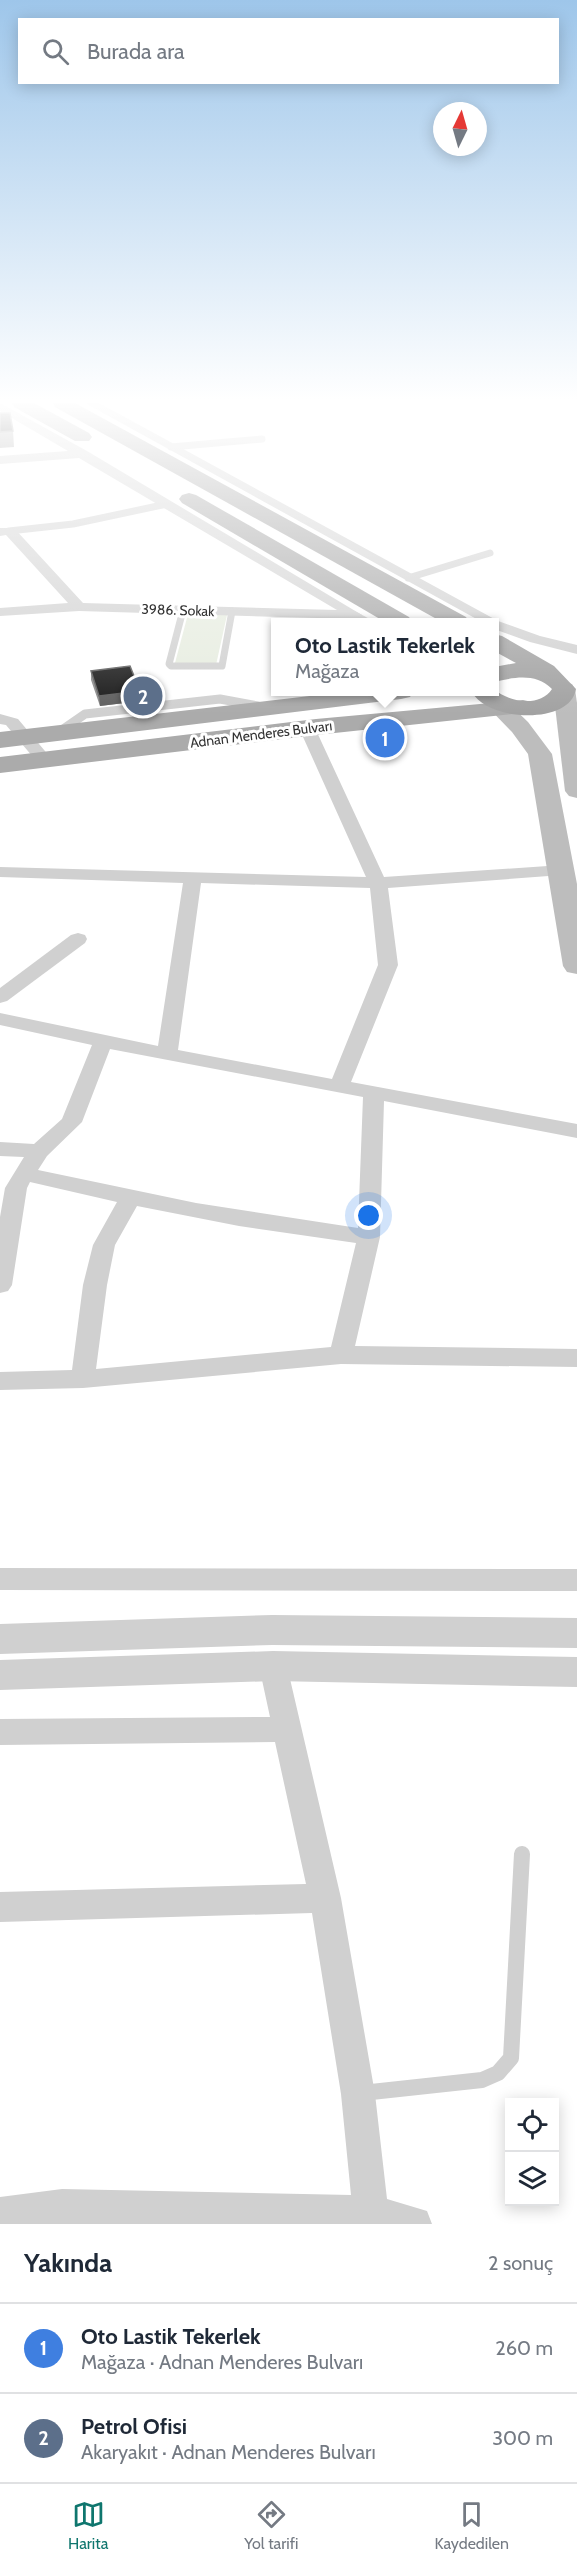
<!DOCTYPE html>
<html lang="tr">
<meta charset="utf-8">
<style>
:root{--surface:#fff;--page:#f6f6f7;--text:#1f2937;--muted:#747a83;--line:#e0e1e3;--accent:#0f766e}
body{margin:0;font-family:Cabin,sans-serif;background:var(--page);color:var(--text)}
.controls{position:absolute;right:18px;bottom:18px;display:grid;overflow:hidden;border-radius:0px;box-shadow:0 3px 15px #0003}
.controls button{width:54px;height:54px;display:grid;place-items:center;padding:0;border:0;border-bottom:2px solid var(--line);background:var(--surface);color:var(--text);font:30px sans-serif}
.compass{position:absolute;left:433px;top:102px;width:54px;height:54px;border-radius:50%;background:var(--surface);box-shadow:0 3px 15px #0003;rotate:5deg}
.you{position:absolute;left:369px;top:1216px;width:21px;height:21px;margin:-15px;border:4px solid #fff;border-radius:50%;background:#1a73e8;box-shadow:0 0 0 9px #1a73e833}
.badge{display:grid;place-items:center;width:39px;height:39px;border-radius:50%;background:var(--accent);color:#fff;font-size:20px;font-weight:700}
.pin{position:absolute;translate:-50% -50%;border:3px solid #fff;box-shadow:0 2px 6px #0006}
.popup{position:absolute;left:271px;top:618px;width:228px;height:78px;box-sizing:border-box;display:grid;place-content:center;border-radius:0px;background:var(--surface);filter:drop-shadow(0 2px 4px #0005);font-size:20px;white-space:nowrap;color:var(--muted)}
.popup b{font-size:22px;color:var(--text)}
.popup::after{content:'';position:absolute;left:50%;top:100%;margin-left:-12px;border:12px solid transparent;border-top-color:var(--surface)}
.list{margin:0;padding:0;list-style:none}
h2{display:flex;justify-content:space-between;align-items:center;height:78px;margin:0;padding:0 24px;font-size:26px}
h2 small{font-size:20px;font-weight:400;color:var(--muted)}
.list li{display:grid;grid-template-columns:39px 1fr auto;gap:18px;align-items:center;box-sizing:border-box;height:90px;padding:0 24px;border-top:2px solid var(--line)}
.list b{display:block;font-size:22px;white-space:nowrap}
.list p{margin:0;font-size:20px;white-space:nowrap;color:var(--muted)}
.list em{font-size:20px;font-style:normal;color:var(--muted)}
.icon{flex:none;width:33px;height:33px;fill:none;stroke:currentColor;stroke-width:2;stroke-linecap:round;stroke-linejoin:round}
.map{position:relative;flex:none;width:577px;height:2224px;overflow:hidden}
.search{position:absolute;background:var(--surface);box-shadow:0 3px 15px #0003;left:18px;right:18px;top:18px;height:66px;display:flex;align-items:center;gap:15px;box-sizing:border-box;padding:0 21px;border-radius:0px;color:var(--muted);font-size:22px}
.sheet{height:258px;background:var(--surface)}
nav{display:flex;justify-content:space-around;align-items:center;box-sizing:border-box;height:84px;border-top:2px solid var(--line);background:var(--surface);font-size:16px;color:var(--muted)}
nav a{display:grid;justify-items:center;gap:3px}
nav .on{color:var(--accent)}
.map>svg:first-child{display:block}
</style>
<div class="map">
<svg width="577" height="2224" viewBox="0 0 577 2224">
<rect width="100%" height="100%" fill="#fff"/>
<polygon fill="#e6ecdf" points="188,614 227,615 216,665 175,663"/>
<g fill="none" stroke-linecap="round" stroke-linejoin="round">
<g stroke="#d0d0d0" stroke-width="7">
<polyline points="171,447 262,439"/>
<polyline points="9,531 73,524 167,504"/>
<polyline points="408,578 490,553"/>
<polyline points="183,610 169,664 171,666 222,666 232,611"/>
<polyline points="355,615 368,622"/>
</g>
<polyline stroke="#d0d0d0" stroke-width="9" points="59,732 85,714 220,699 258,706"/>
<polyline stroke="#d0d0d0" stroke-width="16" points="362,2093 482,2080 498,2073 511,2058 522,1854"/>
<g fill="#d0d0d0" fill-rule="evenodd">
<polygon points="0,403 87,451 362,615 360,618 352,619 79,611 0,616 0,608 68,603 6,535 0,536 0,528 14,528 83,603 337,610 79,458 0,464 0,456 68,451 0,411"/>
<polygon points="85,403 99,403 498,621 540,636 577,645 577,654 530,642 494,629 494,622 482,622"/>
<polygon points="0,714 18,719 50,757 52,760 50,763 38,763 6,725 0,724"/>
<path d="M307,723L315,728L384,877L562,865L568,866L571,870L568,874L562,875L388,888L398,965L351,1082L577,1124V1138L384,1101L380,1237L355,1346L577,1349V1367L341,1364L83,1388L0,1390V1372L72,1370L83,1285L93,1245L117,1202L30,1182L27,1188L12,1285L8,1291L0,1293V1217L5,1188L24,1157L0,1156V1142L34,1144L62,1119L92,1045L0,1025V1013L158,1046L183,883L0,877V867L366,877L299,728ZM201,883L370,888L378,965L332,1079L178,1050ZM110,1049L363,1097L358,1228L196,1203L38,1170L47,1156L82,1122ZM137,1206L239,1226L356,1243L331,1347L96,1369L107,1285L115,1245Z"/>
<polygon points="78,933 85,935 87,939 85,943 7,1001 0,1003 0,988 71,935"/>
<polygon points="0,1568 577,1569 577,1591 0,1590"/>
<polygon points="273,1654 283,1658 287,1666 341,1898 375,2094 387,2199 427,2211 432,2224 0,2224 0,2197 62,2189 351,2195 341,2094 312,1913 0,1922 0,1892 306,1884 275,1742 0,1745 0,1719 270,1717 259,1666 263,1658"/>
</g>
<g fill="#d0d0d0" fill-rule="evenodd">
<polygon points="272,1615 577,1618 577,1648 272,1645 0,1654 0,1624"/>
<polygon points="273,1651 577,1657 577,1687 273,1681 0,1690 0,1660"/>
</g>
<g fill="#bdbdbd" fill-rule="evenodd">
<polygon points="564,682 572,684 575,689 577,703 577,798 569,796 565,791 553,689 556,684"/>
<polygon points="491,692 498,693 528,722 552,754 577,884 577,974 567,972 563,966 528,754 512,732 479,698 482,693"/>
</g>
<g fill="#ababab" fill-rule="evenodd">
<polygon points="344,692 413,692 410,697 401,699 0,748 0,732"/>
<polygon points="523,700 532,702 535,707 532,712 316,735 0,773 0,757 316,719"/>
</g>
<g fill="#a2a2a2" fill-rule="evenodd">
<polygon points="12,403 34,403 89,433 92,437 89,441 75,441 14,407"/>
<polygon points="53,403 75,403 466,617 469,622 442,622 55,407"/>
<polygon points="189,493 196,495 409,617 412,622 385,622 182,503 179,499 182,495"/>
<path d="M494,634L502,636L554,666L576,689C570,726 487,721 472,692H494V689C508,702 540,708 552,689C536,673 515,677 494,682V667L516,663L494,651Z"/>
</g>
</g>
<g fill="#8c8c8c">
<polygon points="0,413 13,431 14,447 0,448"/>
<polygon points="91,671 140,691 141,701 100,706 91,680"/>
</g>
<polygon fill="#5f5f5f" points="140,691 141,701 100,706 99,696"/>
<g fill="#1a1a1a" stroke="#5f5f5f" stroke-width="1.5">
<polygon points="0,413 10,413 13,431 0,432"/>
<polygon points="130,666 140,691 99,696 91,671"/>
</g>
<linearGradient id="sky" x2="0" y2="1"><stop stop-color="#9ec6ea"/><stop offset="0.56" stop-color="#fff"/><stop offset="1" stop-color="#fff" stop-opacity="0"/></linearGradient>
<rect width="577" height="714" fill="url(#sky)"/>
<g text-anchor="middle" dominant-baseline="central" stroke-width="6" stroke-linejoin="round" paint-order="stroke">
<g font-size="14" fill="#333" stroke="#fff">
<text transform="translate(178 610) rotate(2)">3986. Sokak</text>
<text transform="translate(261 734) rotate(-7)">Adnan Menderes Bulvarı</text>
</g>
</g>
</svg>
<div class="controls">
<button><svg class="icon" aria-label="locate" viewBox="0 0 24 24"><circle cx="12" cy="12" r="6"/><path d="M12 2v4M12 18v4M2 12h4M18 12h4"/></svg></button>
<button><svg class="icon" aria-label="layers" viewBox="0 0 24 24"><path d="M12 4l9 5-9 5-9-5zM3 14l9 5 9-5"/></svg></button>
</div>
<svg class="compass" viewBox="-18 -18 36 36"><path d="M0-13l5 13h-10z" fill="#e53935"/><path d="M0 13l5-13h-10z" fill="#747a83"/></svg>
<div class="you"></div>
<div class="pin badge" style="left:385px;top:738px;background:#3f7fe0">1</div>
<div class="popup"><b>Oto Lastik Tekerlek</b>Mağaza</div>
<div class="pin badge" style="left:143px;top:696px;background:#5c6f8a">2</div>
<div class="search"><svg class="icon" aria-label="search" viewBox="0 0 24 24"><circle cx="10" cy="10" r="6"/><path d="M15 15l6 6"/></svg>Burada ara</div>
</div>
<section class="sheet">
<h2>Yakında<small>2 sonuç</small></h2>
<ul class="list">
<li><span class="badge" style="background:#3f7fe0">1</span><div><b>Oto Lastik Tekerlek</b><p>Mağaza · Adnan Menderes Bulvarı</p></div><em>260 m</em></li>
<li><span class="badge" style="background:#5c6f8a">2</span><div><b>Petrol Ofisi</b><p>Akaryakıt · Adnan Menderes Bulvarı</p></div><em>300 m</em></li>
</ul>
</section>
<nav>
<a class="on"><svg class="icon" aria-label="map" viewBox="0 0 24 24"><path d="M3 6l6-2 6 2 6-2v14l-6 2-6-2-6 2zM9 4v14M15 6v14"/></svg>Harita</a>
<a><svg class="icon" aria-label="directions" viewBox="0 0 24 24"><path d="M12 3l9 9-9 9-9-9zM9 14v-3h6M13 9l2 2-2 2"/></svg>Yol tarifi</a>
<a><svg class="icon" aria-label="saved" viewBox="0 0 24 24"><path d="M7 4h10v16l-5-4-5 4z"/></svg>Kaydedilen</a>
</nav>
